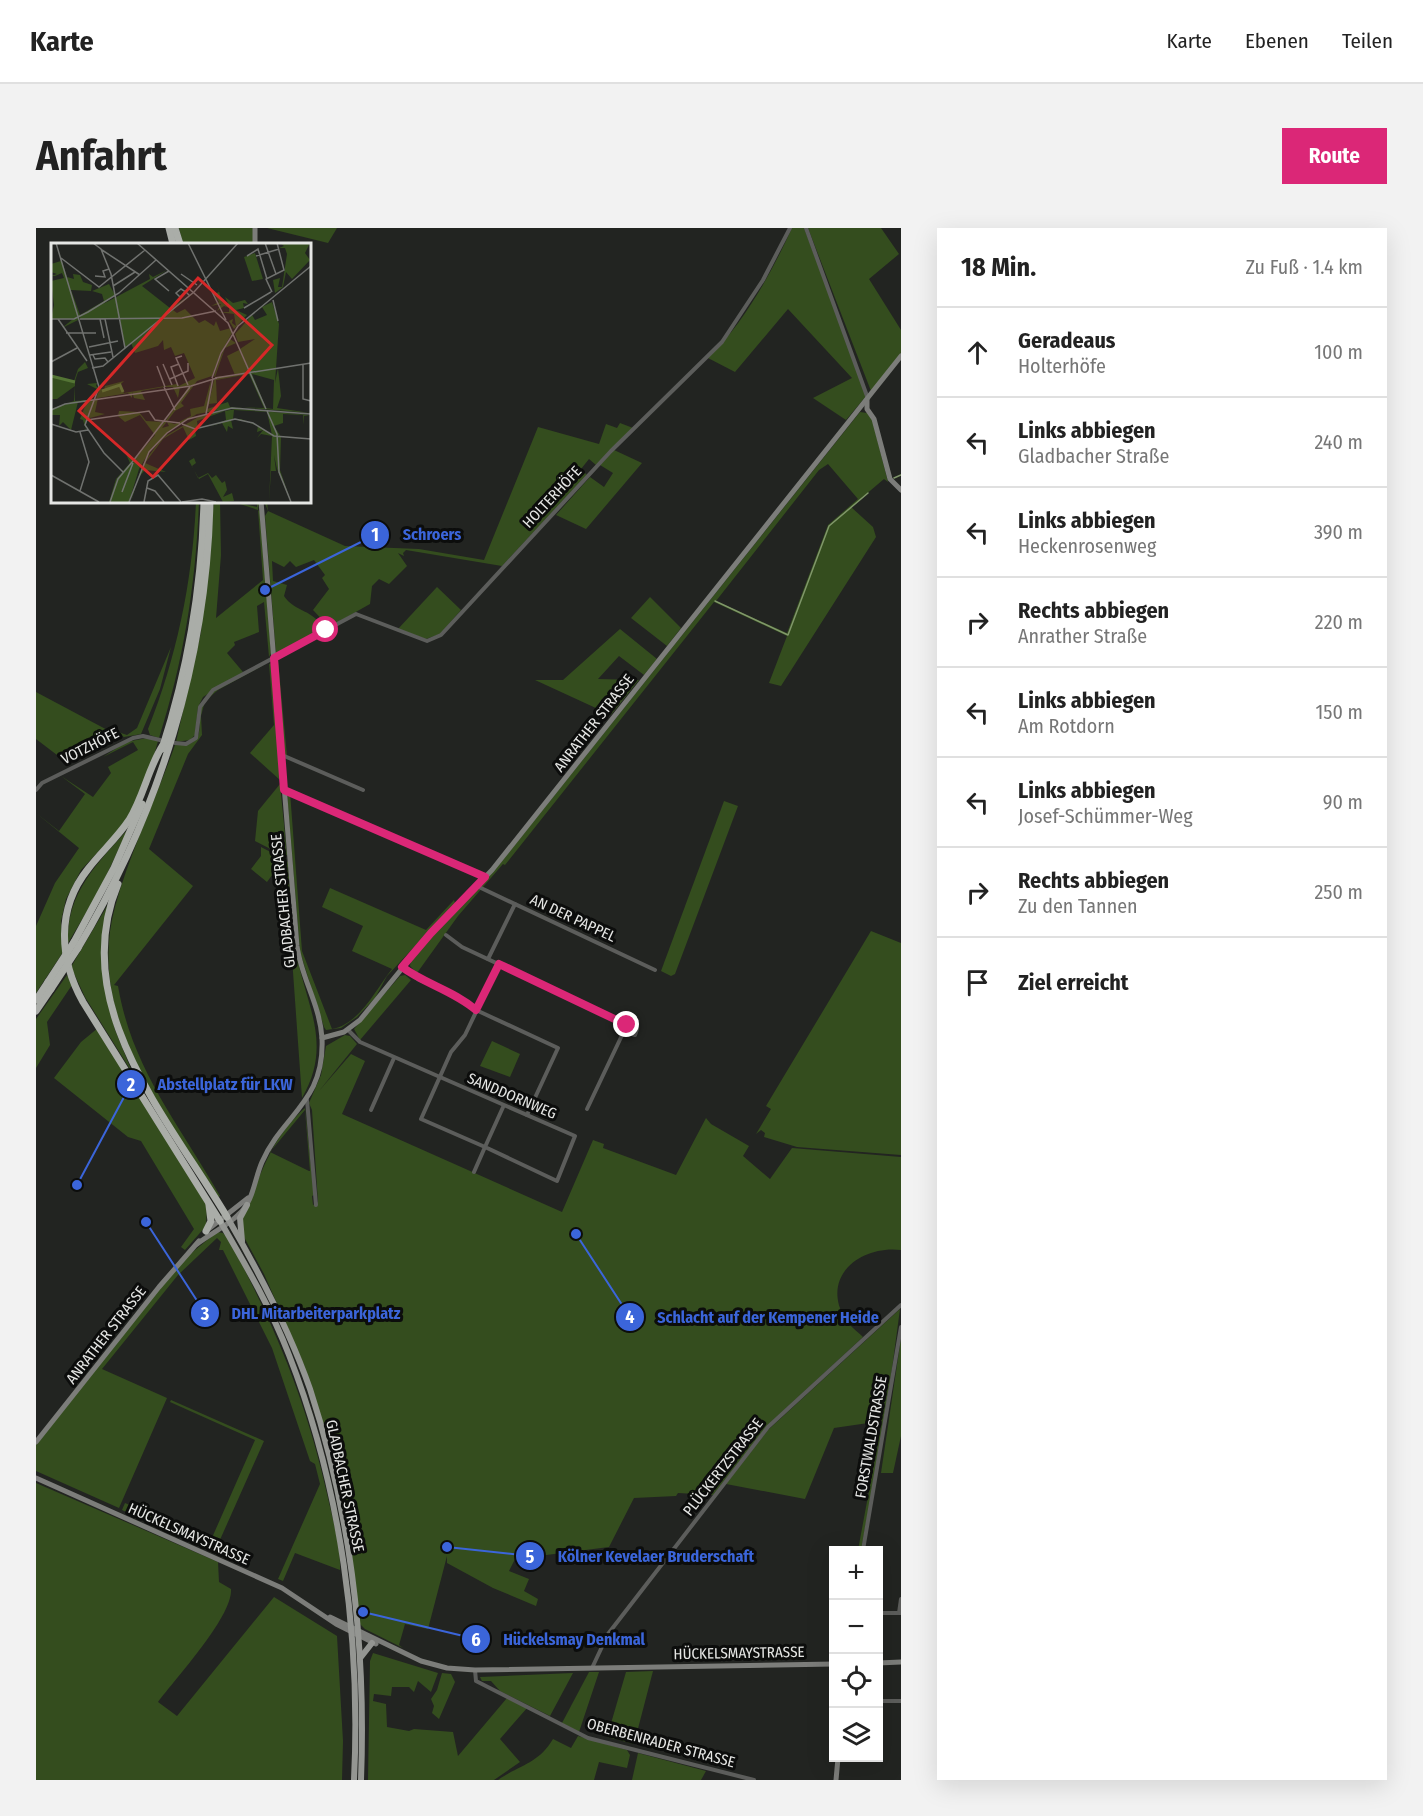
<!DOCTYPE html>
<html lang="de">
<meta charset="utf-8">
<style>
:root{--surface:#fff;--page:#f2f2f2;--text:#222;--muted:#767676;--line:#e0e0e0;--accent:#db2777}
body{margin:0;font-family:"Fira Sans Condensed",sans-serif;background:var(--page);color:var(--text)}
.controls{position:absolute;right:18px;bottom:18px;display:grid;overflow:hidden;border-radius:0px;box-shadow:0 6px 24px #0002}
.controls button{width:54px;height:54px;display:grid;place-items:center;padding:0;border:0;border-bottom:2px solid var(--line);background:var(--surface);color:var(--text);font:30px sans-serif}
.stop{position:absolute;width:18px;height:18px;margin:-14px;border:4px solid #db2777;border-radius:50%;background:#fff}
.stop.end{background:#db2777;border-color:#fff;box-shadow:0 2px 6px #0008}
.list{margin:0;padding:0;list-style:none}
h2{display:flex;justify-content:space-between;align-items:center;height:78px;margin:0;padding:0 24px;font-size:26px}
h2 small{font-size:20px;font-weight:400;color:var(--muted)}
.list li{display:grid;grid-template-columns:39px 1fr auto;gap:18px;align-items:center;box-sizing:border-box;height:90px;padding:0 24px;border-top:2px solid var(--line)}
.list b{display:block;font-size:22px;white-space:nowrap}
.list p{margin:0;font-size:20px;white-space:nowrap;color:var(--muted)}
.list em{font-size:20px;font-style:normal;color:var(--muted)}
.icon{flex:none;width:33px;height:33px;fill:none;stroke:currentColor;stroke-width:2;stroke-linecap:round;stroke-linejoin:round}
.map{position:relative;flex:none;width:865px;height:1552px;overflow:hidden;border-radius:0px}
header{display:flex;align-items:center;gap:36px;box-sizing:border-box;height:84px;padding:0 30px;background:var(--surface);border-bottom:2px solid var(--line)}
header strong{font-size:28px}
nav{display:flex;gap:33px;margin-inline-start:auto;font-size:21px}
.intro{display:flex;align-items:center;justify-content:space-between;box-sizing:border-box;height:144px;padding:0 36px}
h1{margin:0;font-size:42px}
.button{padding:15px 27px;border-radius:0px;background:var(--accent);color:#fff;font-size:21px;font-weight:700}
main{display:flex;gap:36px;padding:0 36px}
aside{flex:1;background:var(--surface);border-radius:0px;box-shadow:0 6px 24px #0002}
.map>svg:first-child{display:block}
</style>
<header>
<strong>Karte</strong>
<nav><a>Karte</a><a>Ebenen</a><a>Teilen</a></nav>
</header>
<div class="intro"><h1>Anfahrt</h1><a class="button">Route</a></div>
<main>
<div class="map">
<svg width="865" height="1552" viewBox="0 0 865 1552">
<rect width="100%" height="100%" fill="#222421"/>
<g fill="#344d1e" fill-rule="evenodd">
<polygon points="143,0 217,0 217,16 147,16"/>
<polygon points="231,0 301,0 292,15"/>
<path d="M756,0H768L831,167L810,192L777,170L816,150L752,81L699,144L672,130C708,95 735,46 756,0Z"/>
<polygon points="772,0 845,0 863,26 833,51 865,102 865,125 835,163"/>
<path d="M824,184L831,185L836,191L852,254L848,251L815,279L837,299L840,309L745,458L733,455L751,408L678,374L469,637L467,636L422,688L381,745L374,738L375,732L466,633ZM792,236L822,271L792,297L751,405L680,373L783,242Z"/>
<path d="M584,195L597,200L560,237L553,231L545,241L551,247L466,338L370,322L367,325L368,328L362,325L371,338L353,356L343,351L336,358L334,376L293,399L277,382L293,361L286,350L289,347L278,332L260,339L254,333L248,339L236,333L237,353L251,357L248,368C258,384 280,382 286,401L284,404L240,426L229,288L232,283L228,273H231L232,283L309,318L383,321L448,332L502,199L563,216L570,196L581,200Z"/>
<polygon points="578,222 606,235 550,301 520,287 554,249 568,259 577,245 564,237"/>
<path d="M160,273H163C160,354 148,432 123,510L114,507L112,501C141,429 157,350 160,273Z"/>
<polygon points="178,273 184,273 185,327 180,390 227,352 222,282 195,273 221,279 221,273 223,273 222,282 224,284 235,425 233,429 228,374 221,378 223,404 198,414 199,417 191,425 207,444 215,439 167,469 162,479 159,507 154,512 140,514 165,404"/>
<polygon points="401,359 425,382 404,406 390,411 362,401"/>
<polygon points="614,369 645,400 631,418 595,390"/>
<polygon points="320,387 242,432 251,528 247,525 240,430"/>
<polygon points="584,401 621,431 608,447 583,428 562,451 603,452 575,487 499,452 527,452"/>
<polygon points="135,419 124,461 105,506 88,509 76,502 91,507 101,500"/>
<polygon points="236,435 245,551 244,552 214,525 238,497 233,436"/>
<path d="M228,437L182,462L169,473L165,488L166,507L152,526L113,621L157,658L78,757L82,758C96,841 143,896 184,968L182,969C128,882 49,789 79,679C94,624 120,571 139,517C179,519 154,488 170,470C185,455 210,446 228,437Z"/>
<polygon points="0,464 77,505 21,527 0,511"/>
<polygon points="111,510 122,513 113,545 91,593 45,642 30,671 25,693 27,724 0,765 0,698 19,655 43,620 0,585 23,603 49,566 25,548 57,569 75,545 72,539 102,522 97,514 67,529 90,514"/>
<polygon points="244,556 251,627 248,628 219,613 222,583"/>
<path d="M254,564L266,723L296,801C324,796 340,761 356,741L316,723L327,698L286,679L294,660L390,702L418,672L419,675L351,748L339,770L321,789L305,800L290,802L288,799L264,724L251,565Z"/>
<polygon points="688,573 702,578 639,746 635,748 625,743"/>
<path d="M92,601L63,663L32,715C30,665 61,636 92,601Z"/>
<polygon points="225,619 248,631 231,654 215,641 225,628"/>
<path d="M249,632L252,634C254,662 254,690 259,717C267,774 299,813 266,870Z"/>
<polygon points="74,673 70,764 79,802 97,846 49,769 35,739"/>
<polygon points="835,703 865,715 865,927 761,919 728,909 729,905 725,902 720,906 735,881 730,878"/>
<polygon points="31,747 36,757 11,794 14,817 0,840 0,791"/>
<polygon points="369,747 375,752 324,812 318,801 364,748"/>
<polygon points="62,800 171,978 170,998 149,1022 145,1019 158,1001 105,913 92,909 18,850 45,814"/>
<path d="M309,807L314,808L321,816L283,863L315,826L329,833L306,886L526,984L557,912L568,916L567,920L640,947L670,890L675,896L713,918L707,928L734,951L756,920L865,929V1022C826,1017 785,1047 808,1089C812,1097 821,1103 827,1109L734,1195L677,1267L642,1265L640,1268L598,1270L573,1319L479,1331L473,1343L493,1351L488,1363L502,1371L500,1378L457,1360L411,1335V1328L392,1401L369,1396L363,1417L367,1420L329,1401L324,1396L308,1283L268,1137L228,1046L208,1009L205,994C223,953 233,911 269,880L278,967L276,968L277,977L282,974L276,882L273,875L285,847L290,818ZM269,882L274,943H273L234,924Z"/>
<polygon points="456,813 484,826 474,849 444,838"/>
<path d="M181,1004L187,1005L192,1010C240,1100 270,1171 292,1270C297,1293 305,1320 304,1342L259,1325L247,1353L242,1351L284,1256L279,1236L274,1233L236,1120L187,1022H183L185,1014L181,1010L142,1047L66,1141L131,1170L83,1280L0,1243V1217L130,1053L153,1027Z"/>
<polygon points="864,1081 849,1193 825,1322 822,1322 846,1193 798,1200 769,1271 690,1256 732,1202"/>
<polygon points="865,1110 865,1208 857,1245 845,1245"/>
<polygon points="135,1172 228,1213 179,1323 86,1282 89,1275 175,1312 219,1212 134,1174"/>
<path d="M0,1255L182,1334L183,1354L195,1361C197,1388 140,1450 122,1474L141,1488L238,1369L301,1408L307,1513L306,1552H0Z"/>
<polygon points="337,1425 402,1445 395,1464 382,1453 378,1464 373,1459 356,1459 355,1468 338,1466 337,1473 350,1476 351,1499 373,1503 378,1501 417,1504 422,1528 471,1470 491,1480 464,1511 484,1534 458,1552 332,1552 334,1433"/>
<polygon points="617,1443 598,1516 571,1509 590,1444"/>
<polygon points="553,1444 563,1444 543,1504 526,1495"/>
<polygon points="406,1445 415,1446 419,1454 403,1491 396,1485 398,1478 395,1471 401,1462"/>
<polygon points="537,1445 514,1488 464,1463 455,1453 446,1453 444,1449"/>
<path d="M542,1508L591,1522L594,1527L591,1540L563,1534L558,1552H462C485,1536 502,1536 517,1511L535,1520Z"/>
<polygon points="602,1525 670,1543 665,1552 596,1552"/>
</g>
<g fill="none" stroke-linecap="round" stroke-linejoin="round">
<g stroke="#80976a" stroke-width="1.5">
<polyline points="858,250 865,247"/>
<polyline points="679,373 752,407 793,298 832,265"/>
</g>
<g stroke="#5c5d5b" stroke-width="4">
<polyline points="770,0 831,168"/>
<polyline points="139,515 150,516 160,510 164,479 177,462 320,386 391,413 405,407 575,223 686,114 727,52 754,0"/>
<polyline points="246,527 327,562"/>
<polyline points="0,562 6,555 97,510 107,508 124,512"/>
<polyline points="248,562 449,649"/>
<polyline points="445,660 619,742"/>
<polyline points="410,707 426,719 601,801 599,807 588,803 591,797"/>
<polyline points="452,731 479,676"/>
<polyline points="366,739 383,752 411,763 440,782 522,820 491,887"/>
<polyline points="312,802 324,814 539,908 521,953 449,919 468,877"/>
<polyline points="271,872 280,977"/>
<polyline points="551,881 588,803"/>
<polyline points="335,882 358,830"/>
<polyline points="438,944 449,919 385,891 415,824 429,807 463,736"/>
<polyline points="827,1322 865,1099"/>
<polyline points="842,1385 865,1385"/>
<polyline points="863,1385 865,1371"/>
<polyline points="556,1440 572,1406 732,1199 865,1077"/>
<polyline points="439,1442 440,1453 552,1510 718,1552"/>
<polyline points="842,1473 865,1473"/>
</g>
<g stroke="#7c7d7a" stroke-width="5">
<polyline points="219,16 219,0"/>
<polyline points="831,172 831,181 838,191 854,251 865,262"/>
<polyline points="286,810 308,804 324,792 395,705 456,642 865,128"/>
<polyline points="170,1003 212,970"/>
<path d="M161,1016C174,1006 191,998 202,987C218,973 218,952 226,934C247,886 289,874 286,810C284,777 265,749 261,718L225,273"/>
<polyline points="0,1214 123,1059 163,1013"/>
<polyline points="0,1250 246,1360 300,1396 340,1416"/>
<polyline points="294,1389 385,1433 411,1440 439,1442 798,1436"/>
<polyline points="842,1435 865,1434"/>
<polyline points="800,1552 802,1530"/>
</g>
<g stroke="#949692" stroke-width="6">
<path d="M191,989C223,1044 253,1101 274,1161C315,1286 330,1421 325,1552"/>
<path d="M184,993C209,1036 235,1080 253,1127C305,1260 325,1409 318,1552"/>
<polyline points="206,1013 204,990 211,977"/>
<polyline points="325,1429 336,1415"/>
</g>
<g stroke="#aaada8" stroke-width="7">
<polyline points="133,0 137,16"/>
<polyline points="139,0 144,16"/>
<path d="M127,517C112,540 108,568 93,592C81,610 65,624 52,641C20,681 23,731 47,774L184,993"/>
<path d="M126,521C152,441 166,357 168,273"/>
<path d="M82,656C31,778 132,890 191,989"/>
<polyline points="38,714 78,640 106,576"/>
<path d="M42,720C123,585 171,431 174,273"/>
<polyline points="0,772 12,754"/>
<polyline points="0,783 15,761"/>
<polyline points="170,1003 175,993 173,977"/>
</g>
<g stroke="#aaada8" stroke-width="7">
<polyline points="12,754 38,714"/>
<polyline points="15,761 42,720"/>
</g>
</g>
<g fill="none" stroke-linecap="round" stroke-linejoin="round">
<path stroke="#db2777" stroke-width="8" d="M290,402L238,430L248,562L449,649L395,705L366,739C389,756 418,763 440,782L463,736L591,797"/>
</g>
<g text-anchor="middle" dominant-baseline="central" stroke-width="6" stroke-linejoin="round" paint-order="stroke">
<g font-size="15" fill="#e5e6e4" stroke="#0c0d0c">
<text transform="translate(516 269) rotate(-47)">HOLTERHÖFE</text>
<text transform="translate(558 495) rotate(-52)">ANRATHER STRASSE</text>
<text transform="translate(54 518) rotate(-27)">VOTZHÖFE</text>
<text transform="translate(247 673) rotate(-96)">GLADBACHER STRASSE</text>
<text transform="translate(537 690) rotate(25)">AN DER PAPPEL</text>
<text transform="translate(476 868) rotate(23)">SANDDORNWEG</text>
<text transform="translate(70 1107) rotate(-52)">ANRATHER STRASSE</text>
<text transform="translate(835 1209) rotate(-80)">FORSTWALDSTRASSE</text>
<text transform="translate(687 1239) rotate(-52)">PLÜCKERTZSTRASSE</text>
<text transform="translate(309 1258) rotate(78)">GLADBACHER STRASSE</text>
<text transform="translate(153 1306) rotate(24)">HÜCKELSMAYSTRASSE</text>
<text transform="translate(703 1425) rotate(-1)">HÜCKELSMAYSTRASSE</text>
<text transform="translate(625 1515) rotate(15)">OBERBENRADER STRASSE</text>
</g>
</g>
<g transform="translate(15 15)">
<rect width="260" height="260" fill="#222421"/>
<path d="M5,0L16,34L23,36L22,31L29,32L32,39L41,42L40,48L20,47L29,72L53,58L51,51L41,48L58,41L64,52L52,61L99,36L98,31L102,34L116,27L91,43L119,65L143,50L122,67L126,70L134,66L148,80L154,77L163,83L165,78L169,88L180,85L181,90L169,111L161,133L146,138L130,160L133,163L124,168L111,185L118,183L116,179L124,181L140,173L139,166L153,163L160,137L159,155L163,137L167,135L164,134L163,133L169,114L179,96L185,100L174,105L164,134L184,132L176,113L188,107L200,131L189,106L204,96L187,99L184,91L201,72L204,77L216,72L211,64L221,59L228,81L224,140L227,125L230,153L226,165L259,170L187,164L146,171L119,187L100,206L88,226L78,259H58L65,236L79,220L75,211L83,217L104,192L89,172L74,179L67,173L68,168L88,169L95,178L114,179L138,143L129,144L127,155L122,144H113L90,148L94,157L83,155L81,149V155L77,150L47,155L44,169L54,171L39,175L34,180L35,187L32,177L29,176L36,158L27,159L20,187L12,179L8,183L9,172H0V166L23,158L24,143L6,156H0V132L23,138L27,126L34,119L37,125L27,129L24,138V158L45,156L48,147L36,141L46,140L45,143L53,148L54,143L73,138L69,142L73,150L126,141L128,143L144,135L133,110L124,113L120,104L113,107L112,97L107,103L84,110L80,100L74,104L69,76H30L28,73L29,76L11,85L22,76H0L3,62L0,38L13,35L11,30L4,33H0L6,31L0,29V21L10,18ZM198,131L213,165L179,164L177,159L156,166L158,161L166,160L165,137ZM201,131L223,137L222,166L215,165ZM229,0H259L254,10L259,17L241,36L235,29L232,44L224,50L222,37L229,35L227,44H231L236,11L234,5H228L233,3ZM204,10L212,36L201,38L193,14ZM165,38L171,59L177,60L174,54L182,60L194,57L197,61L192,60L193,65L185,67L196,72L183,86L178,78L182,76L181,80L185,83L183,71L167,69H178V65L173,63L166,68L170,61L160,63L168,59L163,51L168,49ZM185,166L259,172L253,173V182L252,172L232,171V180L223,183L230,194L229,227L240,259L226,226L223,212L225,228H220L218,259L221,193L210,191L206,195L212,187L206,189L207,183L190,176L180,177L182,186L177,183L176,189L171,180L160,183L175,177L174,168L146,178L147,186L152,185L144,187L145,193L138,197L132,184L112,196L94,220L115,229L94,227L87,235L80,259L83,246L88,232L92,221L99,211L109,198L116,192L151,172ZM183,167L216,169L221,192L202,180L182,176ZM143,215L145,220L141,223L147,235L157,230L161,235L165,232L171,240L174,238L176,247L172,254L181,250L183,258L172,259L157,231L148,236L138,218Z" fill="#344d1e" fill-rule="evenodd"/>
<path fill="none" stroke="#547535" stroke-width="3" d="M0,133L24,139M51,148L69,142L72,149"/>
<path fill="none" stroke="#70726f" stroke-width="1.5" d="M5,0L48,144L34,182L53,210L72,229M42,0L50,6L60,31L74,105M86,0L177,80L215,166M137,0L175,77M214,0L225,31M51,7L89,32M196,13L207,6L216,36M205,13L228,6M10,15L48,44L94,7M118,28L104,36L118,48M130,31L146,42M44,33L54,34L52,28L58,26M62,43L84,29M135,49L129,54L125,50L130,46L135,49L139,53M221,49L215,36L233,27L226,0M222,57L227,78M193,65L220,49M0,76H23L37,69L68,50L105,17M7,76L36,118M29,76L131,75L165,68M49,76L53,95M54,76L62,114M15,90H45M38,104L67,98M39,112L60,109M42,112L44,116L54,115L57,119M131,113L125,115L137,142M0,119L26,105M112,121L121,142M252,121V156L260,158M106,123L114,144M41,125L52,123L143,49L187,0M161,135L170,110L187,83L260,23M164,135L260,120M119,136L137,128V120M127,143L120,124L128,121M113,144L124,167M0,167L14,161L140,143L166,135M216,168L226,191L228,229L240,259M155,171L162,135M36,177L98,168L104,177L129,180M0,181L25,189L37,187M131,181L144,186L184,176L202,180L223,193L260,196M29,189L38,219L29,248M82,218L139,144M0,232L48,259M96,245L104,248L113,259M71,249L82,220M59,259L67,236L82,218M78,259L98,209L116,190L137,176L181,165L260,171M93,259L97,238L107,232L130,259M131,259L151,256L165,259"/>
<path fill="#d62828" fill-opacity="0.15" stroke="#d62828" stroke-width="3" d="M147,35L221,102L102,234L28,168Z"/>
<rect width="260" height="260" fill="none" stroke="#e5e6e4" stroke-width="3"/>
</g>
<path fill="none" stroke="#3b65da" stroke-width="2" d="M229 362L339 307M41 957L95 856M110 994L169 1085M540 1006L594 1089M411 1319L494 1328M327 1384L440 1411"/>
<g fill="#3b65da" stroke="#0c0d0c" stroke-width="2">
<circle cx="229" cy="362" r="6"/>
<circle cx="41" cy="957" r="6"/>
<circle cx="110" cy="994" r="6"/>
<circle cx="540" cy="1006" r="6"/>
<circle cx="411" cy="1319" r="6"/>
<circle cx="327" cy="1384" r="6"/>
<circle cx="339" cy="307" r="15"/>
<circle cx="95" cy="856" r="15"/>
<circle cx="169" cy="1085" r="15"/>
<circle cx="594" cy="1089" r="15"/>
<circle cx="494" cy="1328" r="15"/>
<circle cx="440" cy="1411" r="15"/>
</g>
<g font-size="18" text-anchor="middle" font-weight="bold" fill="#fff">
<text x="339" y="313">1</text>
<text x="95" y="863">2</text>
<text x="169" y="1092">3</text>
<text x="594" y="1095">4</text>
<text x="494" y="1335">5</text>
<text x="440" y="1418">6</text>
</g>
<g font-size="16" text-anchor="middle" font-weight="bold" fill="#3b65da" stroke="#0c0d0c" stroke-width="6" stroke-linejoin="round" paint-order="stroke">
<text x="396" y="312">Schroers</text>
<text x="189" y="862">Abstellplatz für LKW</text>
<text x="280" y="1091">DHL Mitarbeiterparkplatz</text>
<text x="732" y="1095">Schlacht auf der Kempener Heide</text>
<text x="620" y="1334">Kölner Kevelaer Bruderschaft</text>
<text x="538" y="1417">Hückelsmay Denkmal</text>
</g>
</svg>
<div class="controls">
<button>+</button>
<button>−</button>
<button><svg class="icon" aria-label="locate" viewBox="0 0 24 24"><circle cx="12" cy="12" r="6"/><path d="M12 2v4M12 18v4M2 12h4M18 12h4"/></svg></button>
<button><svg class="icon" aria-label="layers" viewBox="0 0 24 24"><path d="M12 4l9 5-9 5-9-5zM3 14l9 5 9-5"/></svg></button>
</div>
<div class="stop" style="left:290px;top:402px"></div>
<div class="stop end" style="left:591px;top:797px"></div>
</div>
<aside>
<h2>18 Min.<small>Zu Fuß · 1.4 km</small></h2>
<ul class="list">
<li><svg class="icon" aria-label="ahead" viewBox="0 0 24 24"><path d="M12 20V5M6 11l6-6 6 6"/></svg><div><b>Geradeaus</b><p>Holterhöfe</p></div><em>100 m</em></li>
<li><svg class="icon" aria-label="left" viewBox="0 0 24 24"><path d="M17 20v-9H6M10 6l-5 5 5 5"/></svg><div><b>Links abbiegen</b><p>Gladbacher Straße</p></div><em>240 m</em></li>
<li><svg class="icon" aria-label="left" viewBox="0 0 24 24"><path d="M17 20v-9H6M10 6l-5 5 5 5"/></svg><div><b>Links abbiegen</b><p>Heckenrosenweg</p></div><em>390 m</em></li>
<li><svg class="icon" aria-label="right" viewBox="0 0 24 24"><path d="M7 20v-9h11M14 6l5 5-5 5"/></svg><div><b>Rechts abbiegen</b><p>Anrather Straße</p></div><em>220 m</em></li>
<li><svg class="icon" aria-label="left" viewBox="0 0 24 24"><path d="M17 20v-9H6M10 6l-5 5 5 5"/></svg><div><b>Links abbiegen</b><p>Am Rotdorn</p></div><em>150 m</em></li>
<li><svg class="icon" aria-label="left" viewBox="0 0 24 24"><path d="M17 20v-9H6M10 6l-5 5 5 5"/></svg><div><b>Links abbiegen</b><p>Josef-Schümmer-Weg</p></div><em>90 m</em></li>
<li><svg class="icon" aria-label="right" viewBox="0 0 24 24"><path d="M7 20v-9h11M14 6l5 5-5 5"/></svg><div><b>Rechts abbiegen</b><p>Zu den Tannen</p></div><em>250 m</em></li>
<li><svg class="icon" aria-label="arrive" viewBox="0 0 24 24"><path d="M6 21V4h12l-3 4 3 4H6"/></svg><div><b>Ziel erreicht</b></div></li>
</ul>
</aside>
</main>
